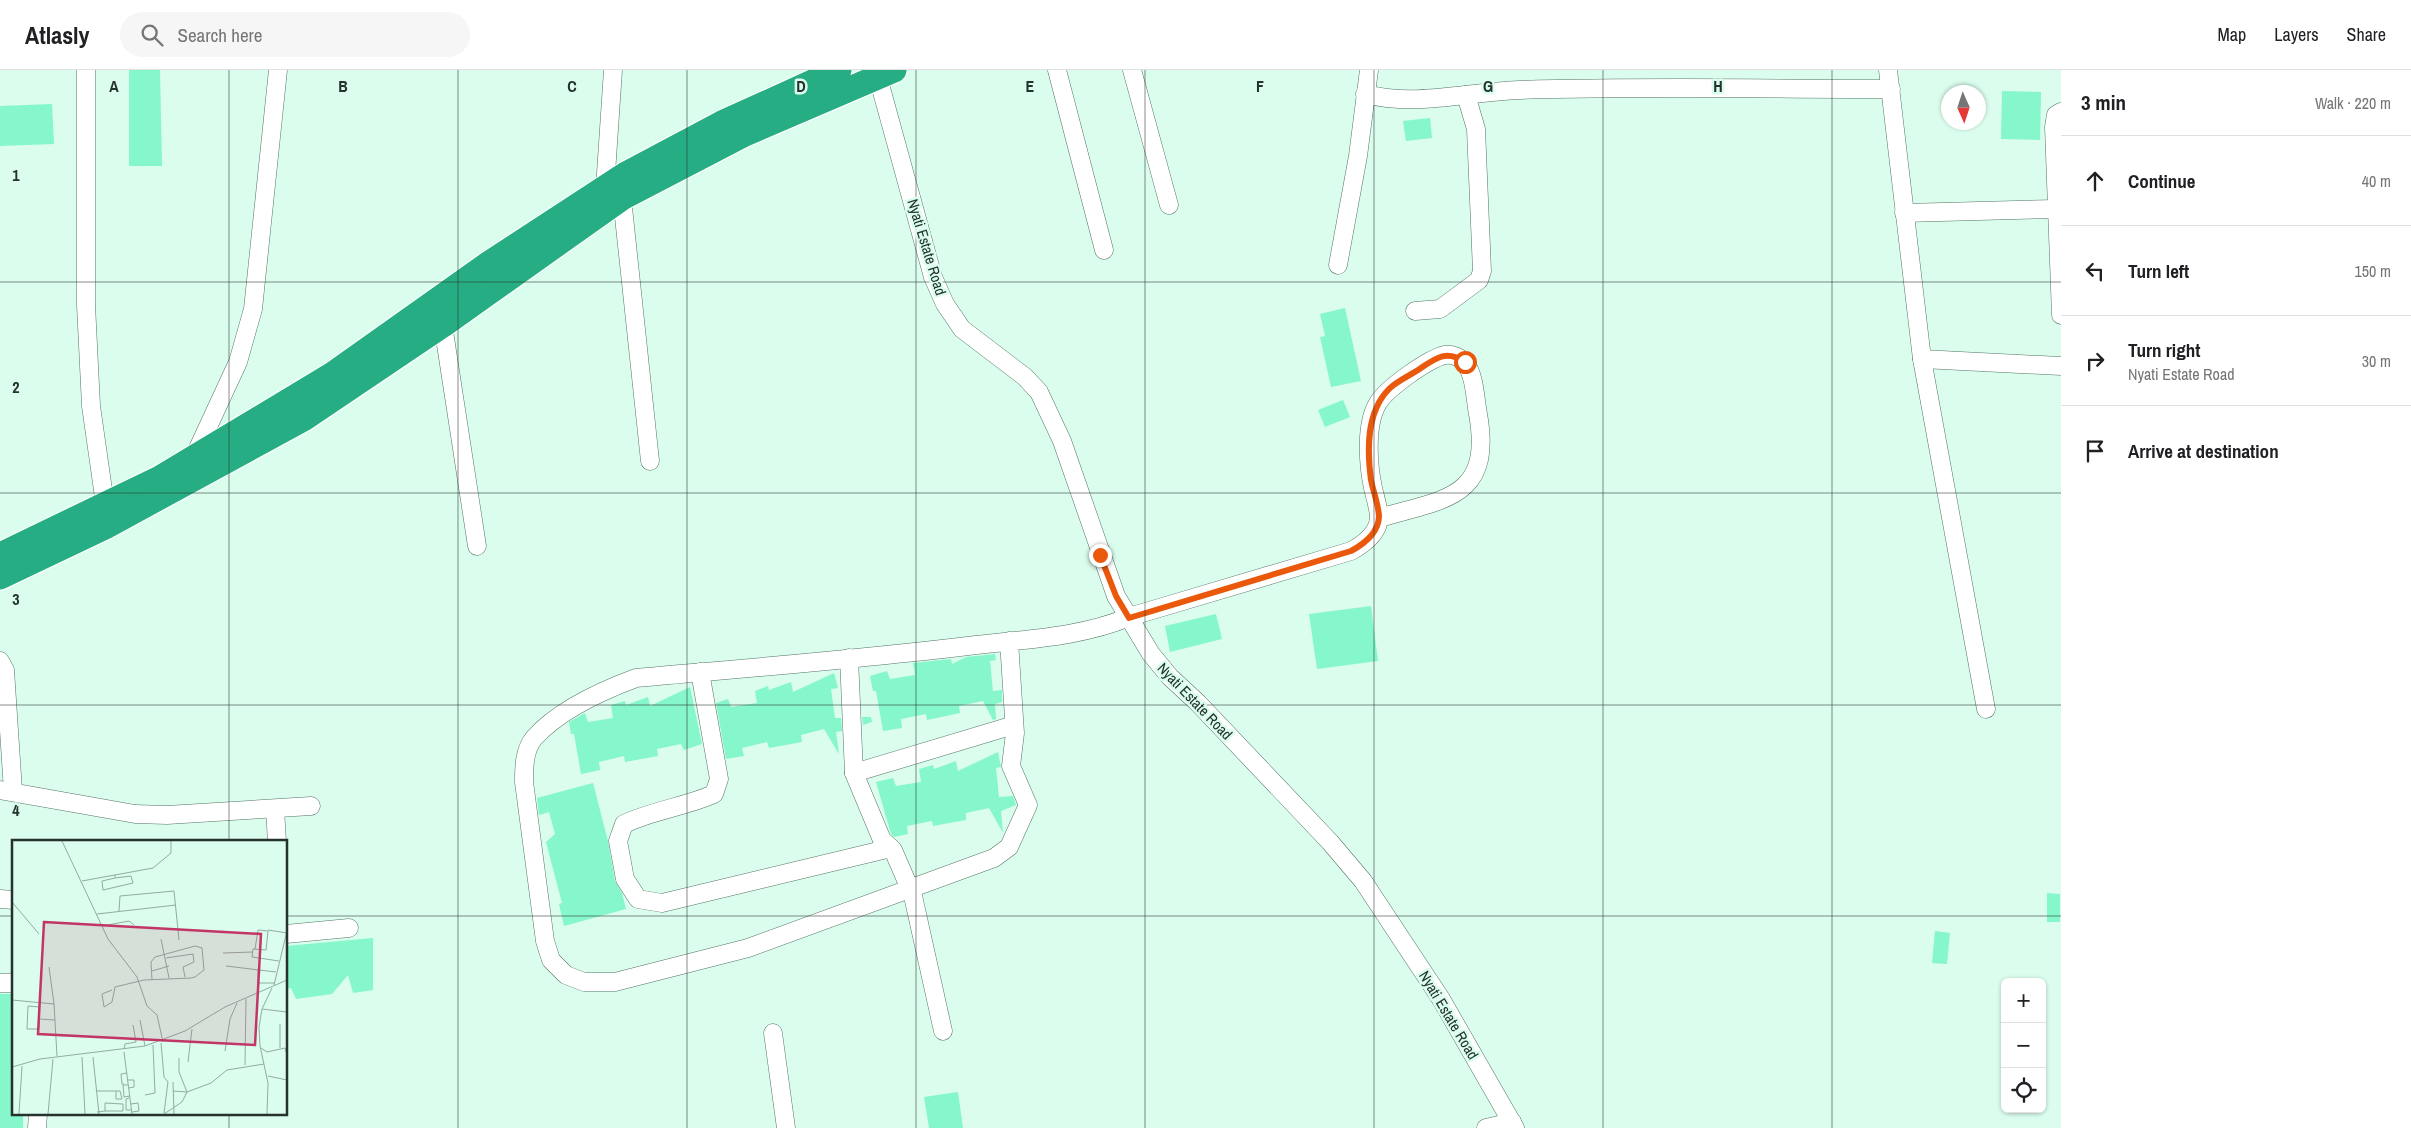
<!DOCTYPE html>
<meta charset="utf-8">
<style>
:root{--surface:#fff;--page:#f6f6f6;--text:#202124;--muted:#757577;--line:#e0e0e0}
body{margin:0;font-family:"Archivo Narrow",sans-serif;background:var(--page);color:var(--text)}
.controls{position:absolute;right:15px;bottom:15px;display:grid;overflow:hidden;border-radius:8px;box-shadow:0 1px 4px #0004}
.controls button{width:45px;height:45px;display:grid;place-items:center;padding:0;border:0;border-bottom:1px solid var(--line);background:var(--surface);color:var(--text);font:25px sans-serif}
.compass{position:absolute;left:1941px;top:15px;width:45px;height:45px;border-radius:50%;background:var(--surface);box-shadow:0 1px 4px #0004;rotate:177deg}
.stop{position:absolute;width:15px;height:15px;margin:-11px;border:4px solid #ea580c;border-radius:50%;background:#fff}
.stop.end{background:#ea580c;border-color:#fff;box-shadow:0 1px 5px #0008}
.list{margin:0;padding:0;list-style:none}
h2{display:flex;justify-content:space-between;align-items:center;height:65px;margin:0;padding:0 20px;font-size:21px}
h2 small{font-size:16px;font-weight:400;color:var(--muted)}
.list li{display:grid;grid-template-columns:32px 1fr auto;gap:15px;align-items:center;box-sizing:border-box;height:90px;padding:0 20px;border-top:1px solid var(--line)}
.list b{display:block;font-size:19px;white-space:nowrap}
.list p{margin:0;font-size:16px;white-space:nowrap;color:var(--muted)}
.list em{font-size:16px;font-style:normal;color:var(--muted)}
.icon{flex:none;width:28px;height:28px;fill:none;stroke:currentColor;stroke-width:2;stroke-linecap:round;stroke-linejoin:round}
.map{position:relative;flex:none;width:2061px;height:1058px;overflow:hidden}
header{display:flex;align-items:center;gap:30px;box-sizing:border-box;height:70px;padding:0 25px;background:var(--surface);border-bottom:1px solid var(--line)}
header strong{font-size:24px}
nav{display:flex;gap:28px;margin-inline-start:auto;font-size:18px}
.search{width:350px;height:45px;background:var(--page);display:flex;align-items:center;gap:12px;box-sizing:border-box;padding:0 18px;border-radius:28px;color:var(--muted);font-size:19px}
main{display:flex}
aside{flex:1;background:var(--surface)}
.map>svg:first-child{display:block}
</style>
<header>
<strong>Atlasly</strong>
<div class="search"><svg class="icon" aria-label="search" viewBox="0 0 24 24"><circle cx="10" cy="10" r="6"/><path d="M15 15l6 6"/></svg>Search here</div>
<nav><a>Map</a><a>Layers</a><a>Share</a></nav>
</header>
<main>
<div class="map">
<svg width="2061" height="1058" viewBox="0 0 2061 1058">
<rect width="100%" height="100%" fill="#dafded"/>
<g fill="#86f6cb">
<polygon points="129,0 160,0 162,96 129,96"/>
<polygon points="2002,21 2041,22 2040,70 2001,69"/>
<polygon points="52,34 54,74 0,76 0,36"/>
<polygon points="1430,48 1432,68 1406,71 1403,51"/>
<polygon points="1345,238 1361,311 1331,317 1320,267 1325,266 1320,244"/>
<polygon points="1343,330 1350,347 1325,357 1318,340"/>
<polygon points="1371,536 1378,591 1317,599 1309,544"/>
<polygon points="1216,544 1222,569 1170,582 1165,556"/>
<polygon points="995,584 996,590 990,591 993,621 1002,620 1002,632 995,634 996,649 993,650 983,631 959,636 960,643 927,650 926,644 901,649 902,658 883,661 876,621 873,621 870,606 887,601 890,609 915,605 913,593 951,589 952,594 966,587"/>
<polygon points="834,603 838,618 831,619 835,648 841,648 842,661 836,662 839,684 824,659 801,665 802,672 769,678 767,672 742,678 744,686 726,689 716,633 728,629 731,637 757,633 755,621 768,616 769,620 791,612 793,622"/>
<polygon points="690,617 702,674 684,680 681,674 657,679 658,686 625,692 624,686 599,692 600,700 581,704 574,664 571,664 569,652 585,643 588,652 613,648 611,635 625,631 626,635 648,627 650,636"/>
<polygon points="862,647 871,647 872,652 863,655"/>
<polygon points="998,682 1001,697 996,698 999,727 1013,726 1016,735 1001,741 1003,763 989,738 966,743 966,750 933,756 932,751 907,756 908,764 894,767 891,764 876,712 893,708 896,716 921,712 919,699 933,695 934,699 956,691 958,701"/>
<polygon points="593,713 608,771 615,811 622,823 626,839 564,856 559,834 562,833 546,772 555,764 549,742 539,745 537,728"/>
<polygon points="2047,823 2060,824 2060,852 2047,852"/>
<polygon points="1935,861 1950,863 1947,894 1932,893"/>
<polygon points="373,868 373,920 353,923 348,905 332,924 296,929 291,918 286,919 286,876"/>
<polygon points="0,924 14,924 14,1044 23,1044 23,1058 0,1058"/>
<polygon points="958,1022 963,1058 929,1058 924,1027"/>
</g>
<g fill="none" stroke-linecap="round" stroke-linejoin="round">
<g stroke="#557466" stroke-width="19">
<g id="minor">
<polyline points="86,0 86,235 91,336 105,434"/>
<polyline points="876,0 933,207 945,234 962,259 1025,307 1039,322 1062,371 1116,526 1151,584 1170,607 1198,633 1330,772 1363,811 1441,929 1515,1058"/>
<polyline points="1057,0 1104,180"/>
<polyline points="1132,0 1169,135"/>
<polyline points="1888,0 1922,289 2061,296"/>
<path d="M1365,24C1417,37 1467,22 1519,20C1643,16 1767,19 1891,19"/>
<polyline points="2061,42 2056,45 2054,57 2061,245"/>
<polyline points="605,118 613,0"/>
<polyline points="622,128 650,391"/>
<polyline points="1904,143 2055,139"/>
<polyline points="1338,195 1358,86 1369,0"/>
<polyline points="1415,241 1440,239 1479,210 1482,201 1476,59 1466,25"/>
<polyline points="443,255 477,476"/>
<polyline points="1922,289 1986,639"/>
<polyline points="194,387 238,292 253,239 278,0"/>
<path d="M1009,571L1015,663L1011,696L1028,735L1009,777L994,788L748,878L615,912H584L566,905L551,890L545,871L524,712C524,698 524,680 534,668C559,640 601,621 636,608C749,598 863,589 976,575C1028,569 1081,567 1129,547L1351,481C1364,474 1378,464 1379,448C1379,439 1375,427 1373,418C1368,394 1365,354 1378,333C1387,318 1428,289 1445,285C1452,284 1460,287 1465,293C1475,305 1475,329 1478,344C1493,429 1444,429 1379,448"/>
<polyline points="849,588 854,703 882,770 893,780 913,826 943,961"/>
<polyline points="0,591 5,600 13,721"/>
<path d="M700,602L719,709L714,724C684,737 654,740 624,754L618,771L625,809L638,829L662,833L891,778"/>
<polyline points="854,703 1014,655"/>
<polyline points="0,720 135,744 167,745 311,736"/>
<polyline points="275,739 277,772"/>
<polyline points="0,829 14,830"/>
<polyline points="286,864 349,858"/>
<polyline points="0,913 14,913"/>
<polyline points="773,963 786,1058"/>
<polyline points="37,1058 38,1044"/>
<polyline points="1486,1058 1512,1052"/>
</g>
</g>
<g stroke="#fff" stroke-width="27">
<g id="highway">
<polyline points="0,485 160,408 333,304 488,194 626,104 722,53 839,0"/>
<polyline points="0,507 105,457 305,348 443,255 622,128 745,64 894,0"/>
</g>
</g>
<use href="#minor" stroke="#fff" stroke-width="18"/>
<use href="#highway" stroke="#27ad83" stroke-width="25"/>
</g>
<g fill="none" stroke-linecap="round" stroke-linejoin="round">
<path stroke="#ea580c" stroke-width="6" d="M1100,485L1116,526L1129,548L1351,481C1364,474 1378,464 1379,447C1379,436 1373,421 1371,410C1367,380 1366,342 1389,319C1397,311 1411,305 1421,298C1437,287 1447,280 1465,292"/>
</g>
<path fill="none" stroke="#25322d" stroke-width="1" stroke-opacity="0.55" d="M229,0V772M458,0V1058M687,0V1058M916,0V1058M1145,0V1058M1374,0V1058M1603,0V1058M1832,0V1058M0,212H2061M0,423H2061M0,635H2061M0,846H14M286,846H2061M229,1044V1058"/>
<g text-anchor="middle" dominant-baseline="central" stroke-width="5" stroke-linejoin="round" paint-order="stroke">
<g font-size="15" fill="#25322d" stroke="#dafded">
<text transform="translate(927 177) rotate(73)">Nyati Estate Road</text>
<text transform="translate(1195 631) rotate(46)">Nyati Estate Road</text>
<text transform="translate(1449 945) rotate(59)">Nyati Estate Road</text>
</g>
</g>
<g transform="translate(12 770)">
<rect width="275" height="275" fill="#dafded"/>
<path fill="none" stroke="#92aca0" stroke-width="1" d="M50,1L96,99L125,137L135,166L145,175L151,202M103,35V38L119,36L121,43L91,50L90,41L103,38M70,41L141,28L159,13V1M0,62L27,94M107,71L108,56L162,51L167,100M85,74L164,65M90,86L117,81L122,85M256,90L275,93M149,99L157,138M243,109L246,90L256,91L254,110L241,109L240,117L267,121M211,113L241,112M154,118L181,114L182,122L171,127L173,137M214,126L264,132M37,127L42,164M246,129V143H262M140,131L157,126M262,145L275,91M100,150L90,154L92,167L100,162L103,147L132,140L179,138L183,137L192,130L190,108L183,106L143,117L139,122L140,140M0,160L42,164L45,216M250,169L275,172M27,179V167L16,166L15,189H27V179L43,180M128,180L133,206M149,203L152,237L156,242L152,273M249,208L255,212L273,208L275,215M268,208V184M112,209L113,204L124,202L121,185M213,211L218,179L225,163M112,212L120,274M70,217L73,274M81,217L87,274M176,222L180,189M233,225L234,159M0,227L28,219L133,206L173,191L213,167L275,140M256,236L275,240M116,240H122V247L117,248M161,242L162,274M112,244H110L109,234L115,233M116,245H111L112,257L118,256M84,251H108L110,259H104V251M161,251L175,252L167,232V218M133,255L143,253L141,205M117,258L114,259V270H119M119,264L126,263L127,271L120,272M85,272L93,271H111V264L93,263V271M7,274L10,226M36,274L41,219M152,274L170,262L175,252L199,243L215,230L252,224M255,274L256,243L248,206L247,187L250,169L260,148"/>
<path fill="#c23667" fill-opacity="0.15" stroke="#c23667" stroke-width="2.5" d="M32,82L249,94L243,205L26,194Z"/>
<rect width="275" height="275" fill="none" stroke="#25322d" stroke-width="2.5"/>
</g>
<g font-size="16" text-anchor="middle" font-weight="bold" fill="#25322d" stroke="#dafded" stroke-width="5" stroke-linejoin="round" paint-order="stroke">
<text x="114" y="22">A</text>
<text x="343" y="22">B</text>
<text x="572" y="22">C</text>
<text x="801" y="22">D</text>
<text x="1030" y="22">E</text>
<text x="1260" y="22">F</text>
<text x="1488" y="22">G</text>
<text x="1718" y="22">H</text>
<text x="16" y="111">1</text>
<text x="16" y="323">2</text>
<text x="16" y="535">3</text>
<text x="16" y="746">4</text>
</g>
</svg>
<div class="controls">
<button>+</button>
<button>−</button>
<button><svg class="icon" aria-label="locate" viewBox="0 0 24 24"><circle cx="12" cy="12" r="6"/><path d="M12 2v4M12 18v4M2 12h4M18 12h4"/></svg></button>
</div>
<svg class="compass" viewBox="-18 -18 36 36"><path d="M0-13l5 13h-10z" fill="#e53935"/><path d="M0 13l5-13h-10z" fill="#757577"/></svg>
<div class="stop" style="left:1465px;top:292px"></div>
<div class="stop end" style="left:1100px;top:485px"></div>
</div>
<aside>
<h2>3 min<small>Walk · 220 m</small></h2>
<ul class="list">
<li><svg class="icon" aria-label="ahead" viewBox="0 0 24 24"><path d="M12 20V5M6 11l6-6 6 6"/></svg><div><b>Continue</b></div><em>40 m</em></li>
<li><svg class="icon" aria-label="left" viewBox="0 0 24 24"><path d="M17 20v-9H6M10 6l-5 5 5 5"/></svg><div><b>Turn left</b></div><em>150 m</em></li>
<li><svg class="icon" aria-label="right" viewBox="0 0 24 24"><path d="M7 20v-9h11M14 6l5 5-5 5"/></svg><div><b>Turn right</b><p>Nyati Estate Road</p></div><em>30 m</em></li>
<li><svg class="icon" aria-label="arrive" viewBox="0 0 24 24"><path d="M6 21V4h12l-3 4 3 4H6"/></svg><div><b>Arrive at destination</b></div></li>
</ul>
</aside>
</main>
